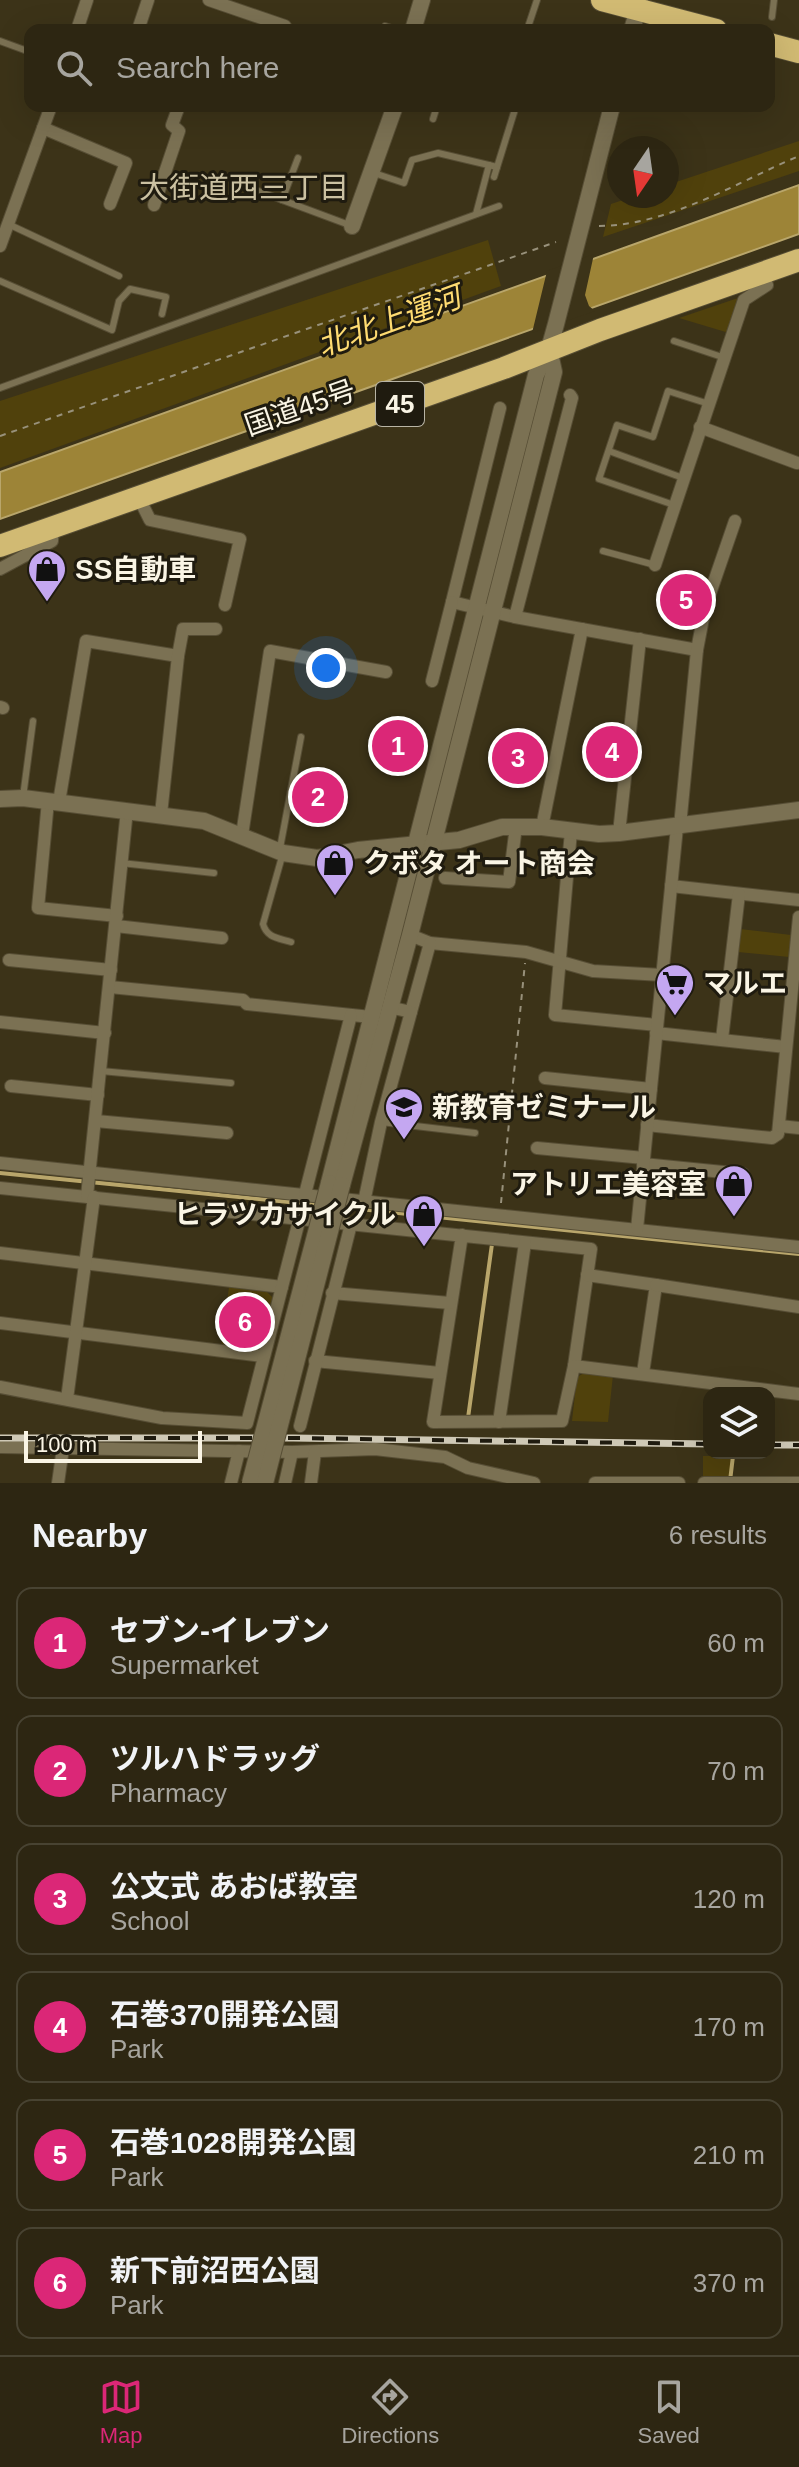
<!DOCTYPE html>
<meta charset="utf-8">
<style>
:root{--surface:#2d2612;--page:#352e1b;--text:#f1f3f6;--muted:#a7a59f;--line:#484332;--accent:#db2777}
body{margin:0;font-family:Arial,"Noto Sans JP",sans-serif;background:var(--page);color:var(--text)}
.controls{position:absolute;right:24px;bottom:24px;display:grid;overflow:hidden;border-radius:16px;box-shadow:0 8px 32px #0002}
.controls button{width:72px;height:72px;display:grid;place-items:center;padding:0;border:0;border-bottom:2px solid var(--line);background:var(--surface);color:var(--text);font:40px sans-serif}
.compass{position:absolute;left:607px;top:136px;width:72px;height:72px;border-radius:50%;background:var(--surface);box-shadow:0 8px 32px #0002;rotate:193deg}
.scale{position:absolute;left:24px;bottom:20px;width:178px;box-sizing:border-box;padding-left:8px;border:4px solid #faf5e5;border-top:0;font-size:22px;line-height:28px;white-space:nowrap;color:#faf5e5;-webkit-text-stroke:6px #1f1b0f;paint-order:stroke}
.you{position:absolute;left:326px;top:668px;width:28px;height:28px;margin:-20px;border:6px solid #fff;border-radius:50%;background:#1a73e8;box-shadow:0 0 0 12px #1a73e833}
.badge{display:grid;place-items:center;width:52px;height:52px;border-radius:50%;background:var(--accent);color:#fff;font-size:26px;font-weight:700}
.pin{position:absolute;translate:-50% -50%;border:4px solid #fff;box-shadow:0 2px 8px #0006}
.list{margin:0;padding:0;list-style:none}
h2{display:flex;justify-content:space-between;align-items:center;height:104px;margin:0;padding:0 32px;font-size:34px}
h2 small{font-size:26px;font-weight:400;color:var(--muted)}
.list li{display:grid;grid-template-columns:52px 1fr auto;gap:24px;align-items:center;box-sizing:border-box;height:112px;margin:0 16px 16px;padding:0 16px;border:2px solid var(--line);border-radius:16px}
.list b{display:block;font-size:30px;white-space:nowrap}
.list p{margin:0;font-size:26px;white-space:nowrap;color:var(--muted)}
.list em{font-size:26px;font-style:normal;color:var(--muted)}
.icon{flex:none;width:44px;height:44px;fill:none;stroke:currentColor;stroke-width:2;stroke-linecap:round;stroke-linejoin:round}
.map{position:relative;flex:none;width:799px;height:1483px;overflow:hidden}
.search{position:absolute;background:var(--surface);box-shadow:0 8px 32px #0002;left:24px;right:24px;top:24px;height:88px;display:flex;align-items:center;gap:20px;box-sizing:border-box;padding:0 28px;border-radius:16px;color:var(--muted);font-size:30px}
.sheet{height:872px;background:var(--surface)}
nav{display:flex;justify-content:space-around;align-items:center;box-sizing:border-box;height:112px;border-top:2px solid var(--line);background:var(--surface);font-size:22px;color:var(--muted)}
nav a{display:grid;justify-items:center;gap:4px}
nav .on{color:var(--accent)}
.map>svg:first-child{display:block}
</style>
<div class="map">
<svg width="799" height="1483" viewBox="0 0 799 1483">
<rect width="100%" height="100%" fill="#3c3318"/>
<g fill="#50410c">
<polygon points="799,141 799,171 603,237 611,204 635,196 667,196 667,185"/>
<polygon points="488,240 501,286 0,468 0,401"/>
<polygon points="741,297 729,333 679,318"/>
<polygon points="676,588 701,596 697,616 671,612"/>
<polygon points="605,735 622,741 618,766 603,763"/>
<polygon points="740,929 791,935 789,957 738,952"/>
<polygon points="229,1287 267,1292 273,1298 260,1346 253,1351 221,1347"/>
<polygon points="586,1372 613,1375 608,1422 572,1421 577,1377"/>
<polygon points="703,1456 731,1456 730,1476 703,1476"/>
</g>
<polygon fill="#9d8437" stroke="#b9a66b" stroke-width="2" points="799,185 799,234 0,519 0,472"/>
<polygon fill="#3c3318" points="594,254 585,295 589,306 595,311 532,333 547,271"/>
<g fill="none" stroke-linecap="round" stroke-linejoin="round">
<g stroke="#b9a66b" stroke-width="4">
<polyline points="0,1173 319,1205"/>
<polyline points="340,1207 799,1254"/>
<polyline points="468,1418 492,1244"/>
<polyline points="730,1481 733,1456"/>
</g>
<g stroke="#574e35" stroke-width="8">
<g id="service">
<polyline points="772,17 774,0"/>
<polyline points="385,26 398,30"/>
<polyline points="527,30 537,0"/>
<polyline points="0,41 30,52"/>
<polyline points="433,119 437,106"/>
<polyline points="374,173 404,183 412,160 438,153 497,167"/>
<polyline points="494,177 516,106"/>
<polyline points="239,184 352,226"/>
<polyline points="282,200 298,158"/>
<polyline points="476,214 489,165"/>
<polyline points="8,224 119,276"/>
<polyline points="0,281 112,330 119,301 130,289 166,297 162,314"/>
<polyline points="674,341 725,358"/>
<polyline points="0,388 499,206"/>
<polyline points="609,451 683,478"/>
<polyline points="674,505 599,479 617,425 653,437 668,391 709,404"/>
<polyline points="603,551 655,565"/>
<polyline points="23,797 33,721"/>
<polyline points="280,848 301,737"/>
<path d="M283,853L263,924C267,938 278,938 291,942"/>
<polyline points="121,863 214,873"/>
<polyline points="101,1071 231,1083"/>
<polyline points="381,1122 475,1133"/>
</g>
</g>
<g stroke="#574e35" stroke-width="14">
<g id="minor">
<polyline points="209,0 285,26"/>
<polyline points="77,30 87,0"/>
<polyline points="138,30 148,0"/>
<polyline points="43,128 126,163 110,204"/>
<polyline points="154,205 179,131 172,125 179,106"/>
<polyline points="0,246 51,106"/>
<polyline points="500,408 452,602 515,617 697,650"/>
<polyline points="700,427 797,463"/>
<polyline points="138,496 150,520 240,539 225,605"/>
<polyline points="655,565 744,300 767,285 763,272"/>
<polyline points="0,569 52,541 53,527"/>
<polyline points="515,617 572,398 570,395"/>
<polyline points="432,681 452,602"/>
<polyline points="0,707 3,708"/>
<polyline points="48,801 38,908 117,916"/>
<polyline points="59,802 86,641 178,656"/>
<polyline points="161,814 178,656 183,629 216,629"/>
<polyline points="680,826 697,650 705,608 735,521"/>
<polyline points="542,827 582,629"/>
<polyline points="571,831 555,1015 657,1025"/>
<polyline points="619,833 640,639"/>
<polyline points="242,835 270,651 386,672"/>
<polyline points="445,878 509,882 516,826"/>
<polyline points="671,886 799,900"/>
<polyline points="116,926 222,938"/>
<polyline points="410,935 430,943 526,952 593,971 662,975"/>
<polyline points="9,960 111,970"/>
<polyline points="110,987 243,1000 247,1004 371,1017"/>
<polyline points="411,1012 430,943"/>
<polyline points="0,1022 105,1033"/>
<polyline points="656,1033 786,1047"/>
<polyline points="722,1039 739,894"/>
<polyline points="545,1078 651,1089"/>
<polyline points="11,1086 98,1095"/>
<polyline points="96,1121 227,1133"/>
<polyline points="647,1125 772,1138 778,1134 799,917"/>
<polyline points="780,1126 799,1128"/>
<polyline points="537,1148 644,1158"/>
<polyline points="0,1163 799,1247"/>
<polyline points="643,1164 743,1174"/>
<polyline points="0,1188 591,1249 574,1366 562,1421 433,1422 462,1235"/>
<polyline points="305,1194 351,1015"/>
<polyline points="87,1196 127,810"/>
<polyline points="364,1202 381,1122 411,1012 389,1007"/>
<polyline points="637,1229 677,827"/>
<polyline points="0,1253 282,1287"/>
<polyline points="587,1275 656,1285 643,1373"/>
<polyline points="656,1285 799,1307"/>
<polyline points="332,1293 450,1303"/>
<polyline points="0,1323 262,1356"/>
<polyline points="315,1361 440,1373"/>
<polyline points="574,1366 799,1394"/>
<polyline points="0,1387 162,1418 247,1423 300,1217"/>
<polyline points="67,1399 94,1197"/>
<polyline points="499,1422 525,1243"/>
<polyline points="300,1426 351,1224"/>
<polyline points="0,1447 292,1452 375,1449 445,1457 468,1468 534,1483"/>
<polyline points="58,1483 63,1448"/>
<polyline points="231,1483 239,1451"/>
<polyline points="285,1483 292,1452"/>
<polyline points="311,1483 315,1452"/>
<polyline points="595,1483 679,1483"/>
<polyline points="704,1483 799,1483"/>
</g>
</g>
<g stroke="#574e35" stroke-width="18">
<g id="tertiary">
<polyline points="413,30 422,0"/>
<polyline points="632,30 640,2"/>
<polyline points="352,226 395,106"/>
<polyline points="0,799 23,798 204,821 283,853 317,858 358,850 459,840 502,827 542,827 599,834 619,833 799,810"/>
<polyline points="329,1183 536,375 549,349 556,324 612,106"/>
<polyline points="342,1185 410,935 554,372 549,349"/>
</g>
</g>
<g stroke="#574e35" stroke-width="24">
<g id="trunk">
<polyline points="602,0 716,30"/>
<polyline points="769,44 799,52"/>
<polyline points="0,546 504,368 600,330 799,260"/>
</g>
</g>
<g stroke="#98917b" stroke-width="2" stroke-dasharray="6 6" stroke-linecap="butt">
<path d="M599,226C670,225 735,183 799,156"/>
<polyline points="0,436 556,242"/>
<polyline points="501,1203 525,963"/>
</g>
<use href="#service" stroke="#7b7153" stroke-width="6"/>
<use href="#minor" stroke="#7b7153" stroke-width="12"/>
<use href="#tertiary" stroke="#7b7153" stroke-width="16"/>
<use href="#trunk" stroke="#d1ba73" stroke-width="22"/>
<g stroke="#cfc9b6" stroke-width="7">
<g id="rail">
<polyline points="0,1438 293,1438 709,1444"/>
<polyline points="769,1445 799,1445"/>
</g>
</g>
<use href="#rail" stroke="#1f1b0f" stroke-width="4" stroke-dasharray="12" stroke-linecap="butt"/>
<g stroke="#574e35" stroke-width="18" stroke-linecap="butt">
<g id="tertiary-bridge">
<polyline points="250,1483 329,1183"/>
<polyline points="265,1483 342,1185"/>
</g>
</g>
<use href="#tertiary-bridge" stroke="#7b7153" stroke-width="16"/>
</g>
<defs>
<g id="shop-pin" transform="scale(2)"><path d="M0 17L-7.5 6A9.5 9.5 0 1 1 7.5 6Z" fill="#c4a7f1" stroke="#1f1b0f"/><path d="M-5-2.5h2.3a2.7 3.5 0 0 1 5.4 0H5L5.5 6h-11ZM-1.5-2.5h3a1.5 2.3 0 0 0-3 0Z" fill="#111"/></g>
<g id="supermarket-pin" transform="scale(2)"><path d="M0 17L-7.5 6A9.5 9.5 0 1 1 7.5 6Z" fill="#c4a7f1" stroke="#1f1b0f"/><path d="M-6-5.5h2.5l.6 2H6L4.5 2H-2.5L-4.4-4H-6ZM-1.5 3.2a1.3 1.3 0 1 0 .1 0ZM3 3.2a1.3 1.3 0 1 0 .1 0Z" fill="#111"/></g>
<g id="school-pin" transform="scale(2)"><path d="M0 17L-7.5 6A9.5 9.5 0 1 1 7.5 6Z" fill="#c4a7f1" stroke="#1f1b0f"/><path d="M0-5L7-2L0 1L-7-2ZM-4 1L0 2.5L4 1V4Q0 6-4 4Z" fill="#111"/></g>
</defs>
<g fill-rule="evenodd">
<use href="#shop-pin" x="47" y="569"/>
<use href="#shop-pin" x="335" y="863"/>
<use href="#supermarket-pin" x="675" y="983"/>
<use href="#school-pin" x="404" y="1107"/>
<use href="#shop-pin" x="734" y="1184"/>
<use href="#shop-pin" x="424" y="1214"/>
</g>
<g text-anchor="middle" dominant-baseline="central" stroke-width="6" stroke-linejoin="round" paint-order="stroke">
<rect fill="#1f1b0f" stroke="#b8b4a5" stroke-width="2" x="376" y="382" width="48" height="44" rx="6"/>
<g font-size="26" font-weight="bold" fill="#faf5e5">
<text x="400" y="404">45</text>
</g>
<g font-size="28" fill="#faf5e5" stroke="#1f1b0f">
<text transform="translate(300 408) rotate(-19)">国道45号</text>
</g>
<g font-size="28" font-weight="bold" fill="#faf5e5" stroke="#1f1b0f" text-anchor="start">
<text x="75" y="569">SS自動車</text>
<text x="363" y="863">クボタ オート商会</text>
<text x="703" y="983">マルエ</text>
<text x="432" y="1107">新教育ゼミナール</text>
<text x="706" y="1184" text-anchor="end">アトリエ美容室</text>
<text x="396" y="1214" text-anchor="end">ヒラツカサイクル</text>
</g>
<g font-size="30" fill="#cbc1a2" stroke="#1f1b0f">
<text x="244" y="187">大街道西三丁目</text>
</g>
<g font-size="30" font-style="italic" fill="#fedb71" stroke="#1f1b0f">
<text transform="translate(389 321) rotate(-20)">北北上運河</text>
</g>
</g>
</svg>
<div class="controls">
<button><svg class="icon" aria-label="layers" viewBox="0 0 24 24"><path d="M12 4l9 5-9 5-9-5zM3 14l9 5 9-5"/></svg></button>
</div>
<svg class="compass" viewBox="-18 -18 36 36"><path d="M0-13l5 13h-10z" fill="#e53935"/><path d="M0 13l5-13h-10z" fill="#a7a59f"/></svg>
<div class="scale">100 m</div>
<div class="you"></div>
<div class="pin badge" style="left:398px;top:746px">1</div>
<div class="pin badge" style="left:318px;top:797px">2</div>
<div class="pin badge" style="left:518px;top:758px">3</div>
<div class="pin badge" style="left:612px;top:752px">4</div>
<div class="pin badge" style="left:686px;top:600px">5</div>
<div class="pin badge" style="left:245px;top:1322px">6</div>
<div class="search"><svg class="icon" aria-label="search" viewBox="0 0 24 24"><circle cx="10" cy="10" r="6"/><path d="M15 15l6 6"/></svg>Search here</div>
</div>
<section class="sheet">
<h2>Nearby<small>6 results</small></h2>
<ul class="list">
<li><span class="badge">1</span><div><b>セブン-イレブン</b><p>Supermarket</p></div><em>60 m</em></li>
<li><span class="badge">2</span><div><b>ツルハドラッグ</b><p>Pharmacy</p></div><em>70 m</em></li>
<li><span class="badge">3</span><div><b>公文式 あおば教室</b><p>School</p></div><em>120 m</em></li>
<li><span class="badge">4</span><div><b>石巻370開発公園</b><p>Park</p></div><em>170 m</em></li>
<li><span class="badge">5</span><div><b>石巻1028開発公園</b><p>Park</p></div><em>210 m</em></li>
<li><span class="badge">6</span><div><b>新下前沼西公園</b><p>Park</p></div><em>370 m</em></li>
</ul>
</section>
<nav>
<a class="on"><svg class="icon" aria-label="map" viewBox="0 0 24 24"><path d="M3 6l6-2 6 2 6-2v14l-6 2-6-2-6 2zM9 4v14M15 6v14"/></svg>Map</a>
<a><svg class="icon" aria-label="directions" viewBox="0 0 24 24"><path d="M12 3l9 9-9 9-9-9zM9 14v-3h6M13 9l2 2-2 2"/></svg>Directions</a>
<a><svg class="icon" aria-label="saved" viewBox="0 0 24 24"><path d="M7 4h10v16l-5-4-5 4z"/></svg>Saved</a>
</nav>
